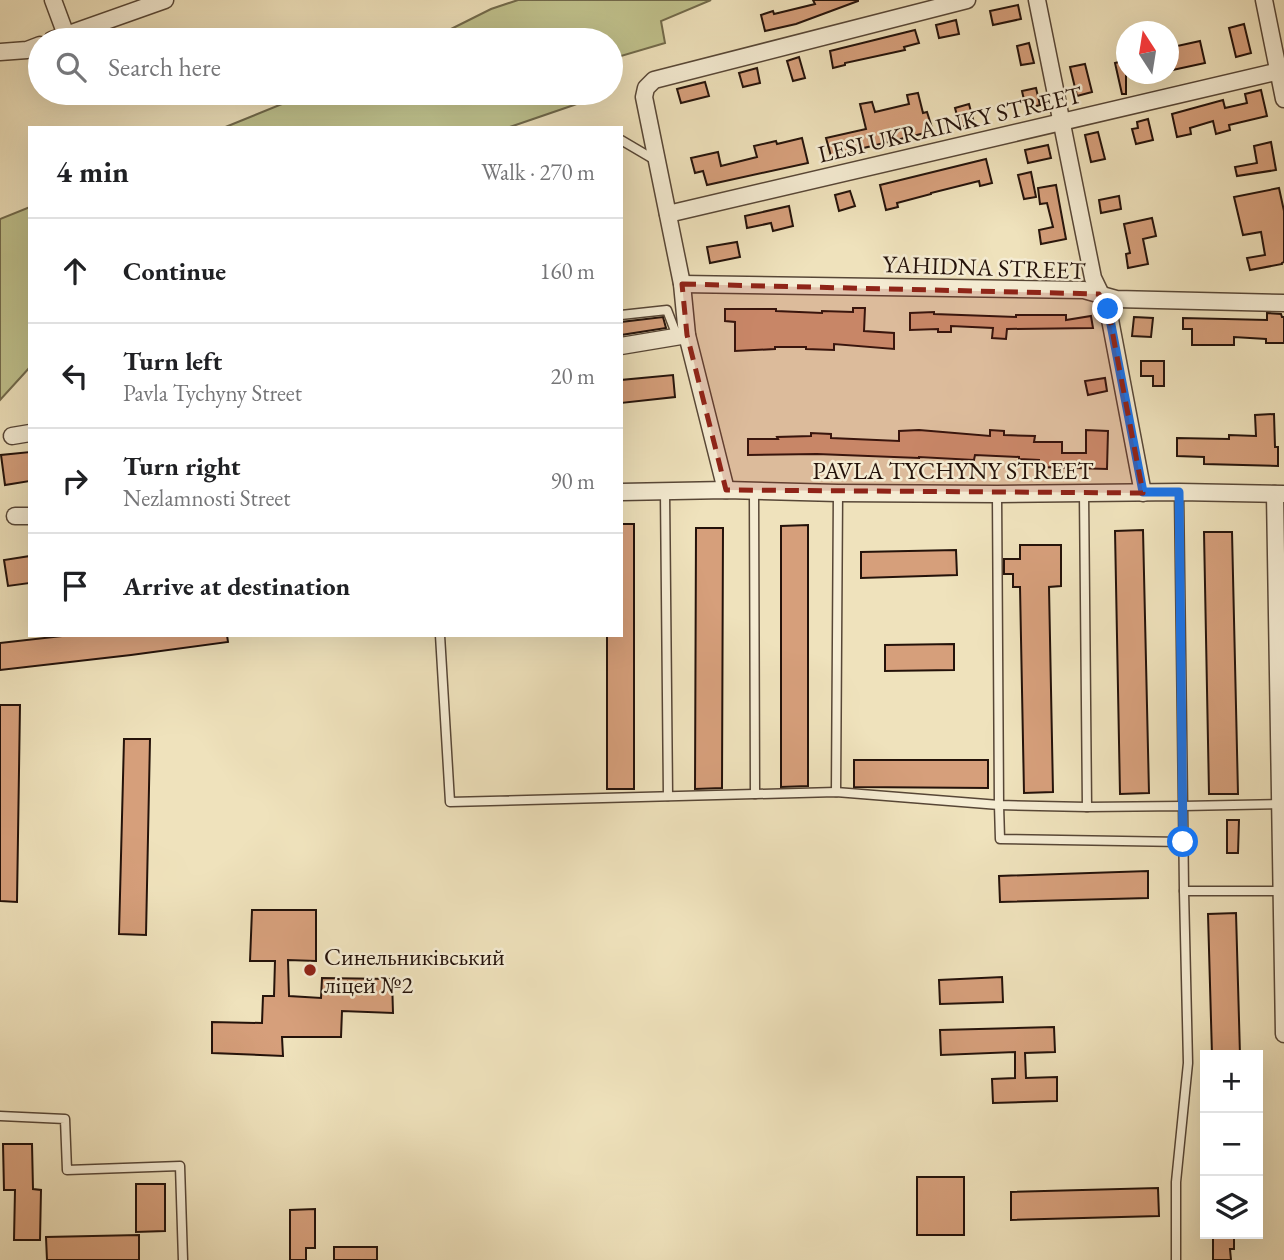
<!DOCTYPE html>
<meta charset="utf-8">
<style>
:root{--surface:#fff;--page:#f6f6f6;--text:#202124;--muted:#757577;--line:#e0e0e0}
body{margin:0;font-family:"EB Garamond",serif;background:var(--page);color:var(--text)}
.controls{position:absolute;right:21px;bottom:21px;display:grid;overflow:hidden;border-radius:0px;box-shadow:0 7px 28px #0002}
.controls button{width:63px;height:63px;display:grid;place-items:center;padding:0;border:0;border-bottom:2px solid var(--line);background:var(--surface);color:var(--text);font:35px sans-serif}
.compass{position:absolute;left:1116px;top:21px;width:63px;height:63px;border-radius:50%;background:var(--surface);box-shadow:0 7px 28px #0002;rotate:348deg}
.stop{position:absolute;width:21px;height:21px;margin:-16px;border:5px solid #1a73e8;border-radius:50%;background:#fff}
.stop.end{background:#1a73e8;border-color:#fff;box-shadow:0 2px 7px #0008}
.list{margin:0;padding:0;list-style:none}
h2{display:flex;justify-content:space-between;align-items:center;height:91px;margin:0;padding:0 28px;font-size:30px}
h2 small{font-size:23px;font-weight:400;color:var(--muted)}
.list li{display:grid;grid-template-columns:46px 1fr auto;gap:21px;align-items:center;box-sizing:border-box;height:105px;padding:0 28px;border-top:2px solid var(--line)}
.list b{display:block;font-size:26px;white-space:nowrap}
.list p{margin:0;font-size:23px;white-space:nowrap;color:var(--muted)}
.list em{font-size:23px;font-style:normal;color:var(--muted)}
.icon{flex:none;width:38px;height:38px;fill:none;stroke:currentColor;stroke-width:2;stroke-linecap:round;stroke-linejoin:round}
.map{position:relative;flex:none;width:1284px;height:1260px;overflow:hidden}
.search{position:absolute;background:var(--surface);box-shadow:0 7px 28px #0002;left:28px;top:28px;width:595px;height:77px;display:flex;align-items:center;gap:18px;box-sizing:border-box;padding:0 24px;border-radius:38px;color:var(--muted);font-size:26px}
.panel{position:absolute;background:var(--surface);box-shadow:0 7px 28px #0002;left:28px;top:126px;width:595px;height:511px;border-radius:0px}
.map>svg:first-child{display:block}
</style>
<div class="map">
<svg width="1284" height="1260" viewBox="0 0 1284 1260">
<rect width="100%" height="100%" fill="#efe2bc"/>
<filter id="stains"><feTurbulence type="fractalNoise" baseFrequency=".00286" numOctaves="4"/><feColorMatrix values="0 0 0 0 .2 0 0 0 0 .09 0 0 0 0 .02 0 0 0 .5 -.17"/></filter>
<radialGradient id="worn" r=".72"><stop offset=".6" stop-color="#630" stop-opacity="0"/><stop offset="1" stop-color="#630" stop-opacity=".3"/></radialGradient>
<g fill="#c0c18c" stroke="#726a4b" stroke-width="2">
<polygon points="518,0 711,0 661,21 665,43 611,59 611,40 429,40 491,9"/>
<polygon points="309,93 604,93 574,105 507,128 223,128"/>
<polygon points="30,207 30,367 0,400 0,219"/>
</g>
<g fill="#d69f7b" stroke="#24120a" stroke-width="2">
<polygon points="813,0 858,0 858,1 796,24 765,31 761,15 773,11 774,14 815,4"/>
<polygon points="1018,5 1021,19 993,25 990,11"/>
<polygon points="956,20 959,34 939,38 936,25"/>
<polygon points="1244,24 1251,53 1236,57 1229,28"/>
<polygon points="915,30 919,43 904,47 905,50 845,63 845,65 833,68 830,51"/>
<polygon points="1200,41 1205,63 1168,71 1168,48"/>
<polygon points="1029,43 1034,63 1021,65 1017,46"/>
<polygon points="799,57 805,78 793,81 787,61"/>
<polygon points="1126,60 1126,94 1122,94 1115,63"/>
<polygon points="1085,64 1092,92 1077,96 1070,67"/>
<polygon points="757,68 760,83 743,87 739,73"/>
<polygon points="705,82 709,96 681,103 677,89"/>
<polygon points="1036,88 1040,105 1026,109 1022,91"/>
<polygon points="1261,90 1267,116 1229,125 1230,130 1216,134 1213,121 1190,128 1191,134 1177,137 1172,114 1223,100 1225,108 1247,103 1245,94"/>
<polygon points="918,93 923,113 927,112 933,131 831,156 826,138 866,129 860,104 872,102 875,112 909,104 907,95"/>
<polygon points="969,104 974,123 960,127 955,108"/>
<polygon points="1148,119 1153,140 1136,144 1132,129 1138,128 1137,122"/>
<polygon points="1098,132 1105,159 1091,162 1085,135"/>
<polygon points="802,138 808,163 707,185 703,171 695,173 691,158 718,152 721,166 757,157 754,146 776,141 777,144"/>
<polygon points="1271,142 1276,170 1237,176 1235,167 1257,163 1254,146"/>
<polygon points="1048,145 1051,158 1028,163 1025,150"/>
<polygon points="986,159 992,183 980,186 979,181 931,193 931,194 897,203 898,207 886,210 880,185"/>
<polygon points="1031,172 1036,197 1024,199 1018,175"/>
<polygon points="1056,185 1066,239 1041,244 1039,230 1053,227 1047,203 1040,204 1038,188"/>
<polygon points="1279,188 1284,211 1284,262 1282,263 1282,264 1250,270 1247,258 1265,255 1261,232 1243,235 1234,197"/>
<polygon points="850,191 855,206 839,211 835,195"/>
<polygon points="1119,196 1121,209 1101,213 1099,200"/>
<polygon points="789,206 793,226 773,231 771,223 747,228 745,216"/>
<polygon points="1152,218 1156,236 1143,239 1148,264 1128,268 1126,254 1130,253 1124,224"/>
<polygon points="737,242 740,257 710,263 707,247"/>
<polygon points="853,308 865,308 864,331 894,333 894,349 834,344 834,350 806,349 806,347 775,347 775,349 735,351 735,322 725,321 725,309 776,309 776,311 822,313 822,311 853,312"/>
<polygon points="934,312 934,314 1016,317 1016,315 1066,315 1066,320 1091,316 1093,328 1007,329 1006,339 992,338 993,328 951,326 951,332 938,332 938,329 910,330 910,313"/>
<polygon points="1267,313 1281,314 1282,317 1284,317 1284,343 1266,343 1266,339 1234,337 1234,345 1192,345 1192,329 1183,329 1183,318 1267,320"/>
<polygon points="663,317 666,328 621,335 621,322"/>
<polygon points="1134,317 1153,318 1151,337 1132,336"/>
<polygon points="1141,361 1164,361 1164,386 1153,386 1153,376 1141,376"/>
<polygon points="673,375 675,397 621,403 621,380"/>
<polygon points="1105,378 1107,391 1088,395 1085,381"/>
<polygon points="1274,414 1275,447 1278,447 1278,466 1204,464 1204,457 1177,456 1177,438 1229,439 1229,435 1256,436 1255,415"/>
<polygon points="919,430 990,436 990,430 1004,431 1004,435 1035,436 1034,442 1062,442 1062,453 1086,453 1086,430 1108,431 1107,469 1039,467 1039,460 1019,459 1019,457 975,455 974,460 919,457 919,458 817,454 748,455 748,439 778,439 777,437 811,436 811,433 831,434 831,438 899,441 899,431"/>
<polygon points="30,452 30,481 5,485 1,455"/>
<polygon points="621,524 634,524 634,789 607,789 607,635 621,635"/>
<polygon points="808,525 808,786 781,787 781,526"/>
<polygon points="696,528 723,528 722,788 695,789"/>
<polygon points="1143,530 1149,793 1120,794 1115,531"/>
<polygon points="1204,532 1232,532 1238,794 1209,794"/>
<polygon points="1020,545 1061,545 1061,586 1049,587 1053,792 1024,793 1020,587 1013,587 1013,574 1004,574 1004,559 1020,559"/>
<polygon points="956,550 957,575 861,578 861,552"/>
<polygon points="30,556 30,583 8,586 4,560"/>
<polygon points="71,635 227,635 228,642 131,655 0,670 0,643"/>
<polygon points="954,644 954,670 885,671 885,645"/>
<polygon points="0,705 20,705 17,902 0,901"/>
<polygon points="124,739 150,739 146,935 119,934"/>
<polygon points="854,760 988,760 988,788 854,787"/>
<polygon points="1227,820 1239,820 1238,853 1227,853"/>
<polygon points="1148,871 1148,898 1000,902 999,876"/>
<polygon points="252,910 316,910 316,961 288,960 289,996 321,998 322,978 392,979 393,1013 342,1011 341,1037 282,1037 283,1056 212,1053 212,1022 262,1023 263,996 274,996 275,961 250,961"/>
<polygon points="1236,913 1240,1055 1212,1055 1208,914"/>
<polygon points="1002,977 1003,1002 940,1004 939,980"/>
<polygon points="1054,1027 1055,1052 1025,1053 1026,1078 1057,1077 1057,1101 993,1103 992,1079 1015,1078 1015,1052 941,1055 940,1030"/>
<polygon points="3,1144 32,1144 33,1189 41,1190 40,1240 14,1240 15,1190 4,1190"/>
<rect x="917" y="1177" width="47" height="58"/>
<polygon points="136,1184 165,1184 165,1231 136,1232"/>
<polygon points="1158,1188 1159,1216 1011,1220 1011,1192"/>
<polygon points="315,1209 315,1248 306,1248 306,1260 290,1260 290,1210"/>
<polygon points="1213,1234 1234,1234 1234,1249 1230,1249 1231,1260 1213,1260"/>
<polygon points="139,1235 139,1260 47,1260 46,1237"/>
<rect x="334" y="1247" width="43" height="13"/>
</g>
<g fill="none" stroke-linecap="round" stroke-linejoin="round">
<g stroke="#574636" stroke-width="11">
<g id="lane">
<polyline points="621,140 655,160"/>
<polyline points="621,315 667,310 677,336"/>
<polyline points="754,491 755,794"/>
<polyline points="665,492 668,796"/>
<polyline points="1179,492 1183,806 1280,804"/>
<polyline points="1084,493 1087,807 1183,806 1184,891 1281,891"/>
<polyline points="997,494 999,805 1087,807"/>
<polyline points="440,635 450,802 836,792 999,805 1000,839 1183,842"/>
<polyline points="836,792 838,493"/>
<polyline points="0,1116 65,1119 67,1170 180,1166 183,1260"/>
<polyline points="1176,1260 1176,1182 1188,1063 1184,891"/>
</g>
</g>
<g stroke="#574636" stroke-width="19">
<g id="street">
<polyline points="53,0 66,35"/>
<polyline points="1037,0 1093,278 1108,309 1143,493"/>
<polyline points="1264,0 1284,99"/>
<polyline points="52,40 165,0"/>
<polyline points="0,52 27,50 40,45"/>
<polyline points="668,214 1284,70"/>
<polyline points="682,284 1084,290 1116,299 1284,303"/>
<polyline points="621,346 687,335"/>
<polyline points="12,436 30,433"/>
<polyline points="726,490 687,335 682,284 644,97 646,88 654,80 967,0"/>
<polyline points="621,492 726,490 838,493 997,494 1179,492 1284,494"/>
<polyline points="1275,494 1284,1034"/>
<polyline points="15,516 30,516"/>
</g>
</g>
<use href="#lane" stroke="#f5ecd3" stroke-width="8"/>
<use href="#street" stroke="#f5ecd3" stroke-width="16"/>
</g>
<g fill="none" stroke-linecap="round" stroke-linejoin="round">
<polyline stroke="#1a73e8" stroke-width="9" points="1108,309 1143,492 1179,492 1183,842"/>
</g>
<path fill="#8f2418" fill-opacity="0.2" stroke="#8f2418" stroke-width="5" stroke-dasharray="14 9" stroke-linejoin="round" d="M682,284L1099,294L1108,309L1143,493L726,490L687,335Z"/>
<circle fill="#8f2418" stroke="#f5ecd3" stroke-width="2.5" cx="310" cy="970" r="7"/>
<g text-anchor="middle" dominant-baseline="central" stroke-width="5" stroke-linejoin="round" paint-order="stroke">
<g font-size="24" fill="#24120a" stroke="#f5ecd3">
<text transform="translate(950 124) rotate(-13)">LESI UKRAINKY STREET</text>
<text transform="translate(984 267) rotate(2)">YAHIDNA STREET</text>
<text x="953" y="470">PAVLA TYCHYNY STREET</text>
</g>
<g font-size="24" fill="#24120a" stroke="#f5ecd3" text-anchor="start">
<text x="324" y="956">Синельниківський<tspan x="324" dy="28">ліцей №2</tspan></text>
</g>
</g>
<rect width="100%" height="100%" filter="url(#stains)"/>
<rect width="100%" height="100%" fill="url(#worn)"/>
</svg>
<div class="controls">
<button>+</button>
<button>−</button>
<button><svg class="icon" aria-label="layers" viewBox="0 0 24 24"><path d="M12 4l9 5-9 5-9-5zM3 14l9 5 9-5"/></svg></button>
</div>
<svg class="compass" viewBox="-18 -18 36 36"><path d="M0-13l5 13h-10z" fill="#e53935"/><path d="M0 13l5-13h-10z" fill="#757577"/></svg>
<div class="stop" style="left:1183px;top:842px"></div>
<div class="stop end" style="left:1108px;top:309px"></div>
<div class="search"><svg class="icon" aria-label="search" viewBox="0 0 24 24"><circle cx="10" cy="10" r="6"/><path d="M15 15l6 6"/></svg>Search here</div>
<section class="panel">
<h2>4 min<small>Walk · 270 m</small></h2>
<ul class="list">
<li><svg class="icon" aria-label="ahead" viewBox="0 0 24 24"><path d="M12 20V5M6 11l6-6 6 6"/></svg><div><b>Continue</b></div><em>160 m</em></li>
<li><svg class="icon" aria-label="left" viewBox="0 0 24 24"><path d="M17 20v-9H6M10 6l-5 5 5 5"/></svg><div><b>Turn left</b><p>Pavla Tychyny Street</p></div><em>20 m</em></li>
<li><svg class="icon" aria-label="right" viewBox="0 0 24 24"><path d="M7 20v-9h11M14 6l5 5-5 5"/></svg><div><b>Turn right</b><p>Nezlamnosti Street</p></div><em>90 m</em></li>
<li><svg class="icon" aria-label="arrive" viewBox="0 0 24 24"><path d="M6 21V4h12l-3 4 3 4H6"/></svg><div><b>Arrive at destination</b></div></li>
</ul>
</section>
</div>
